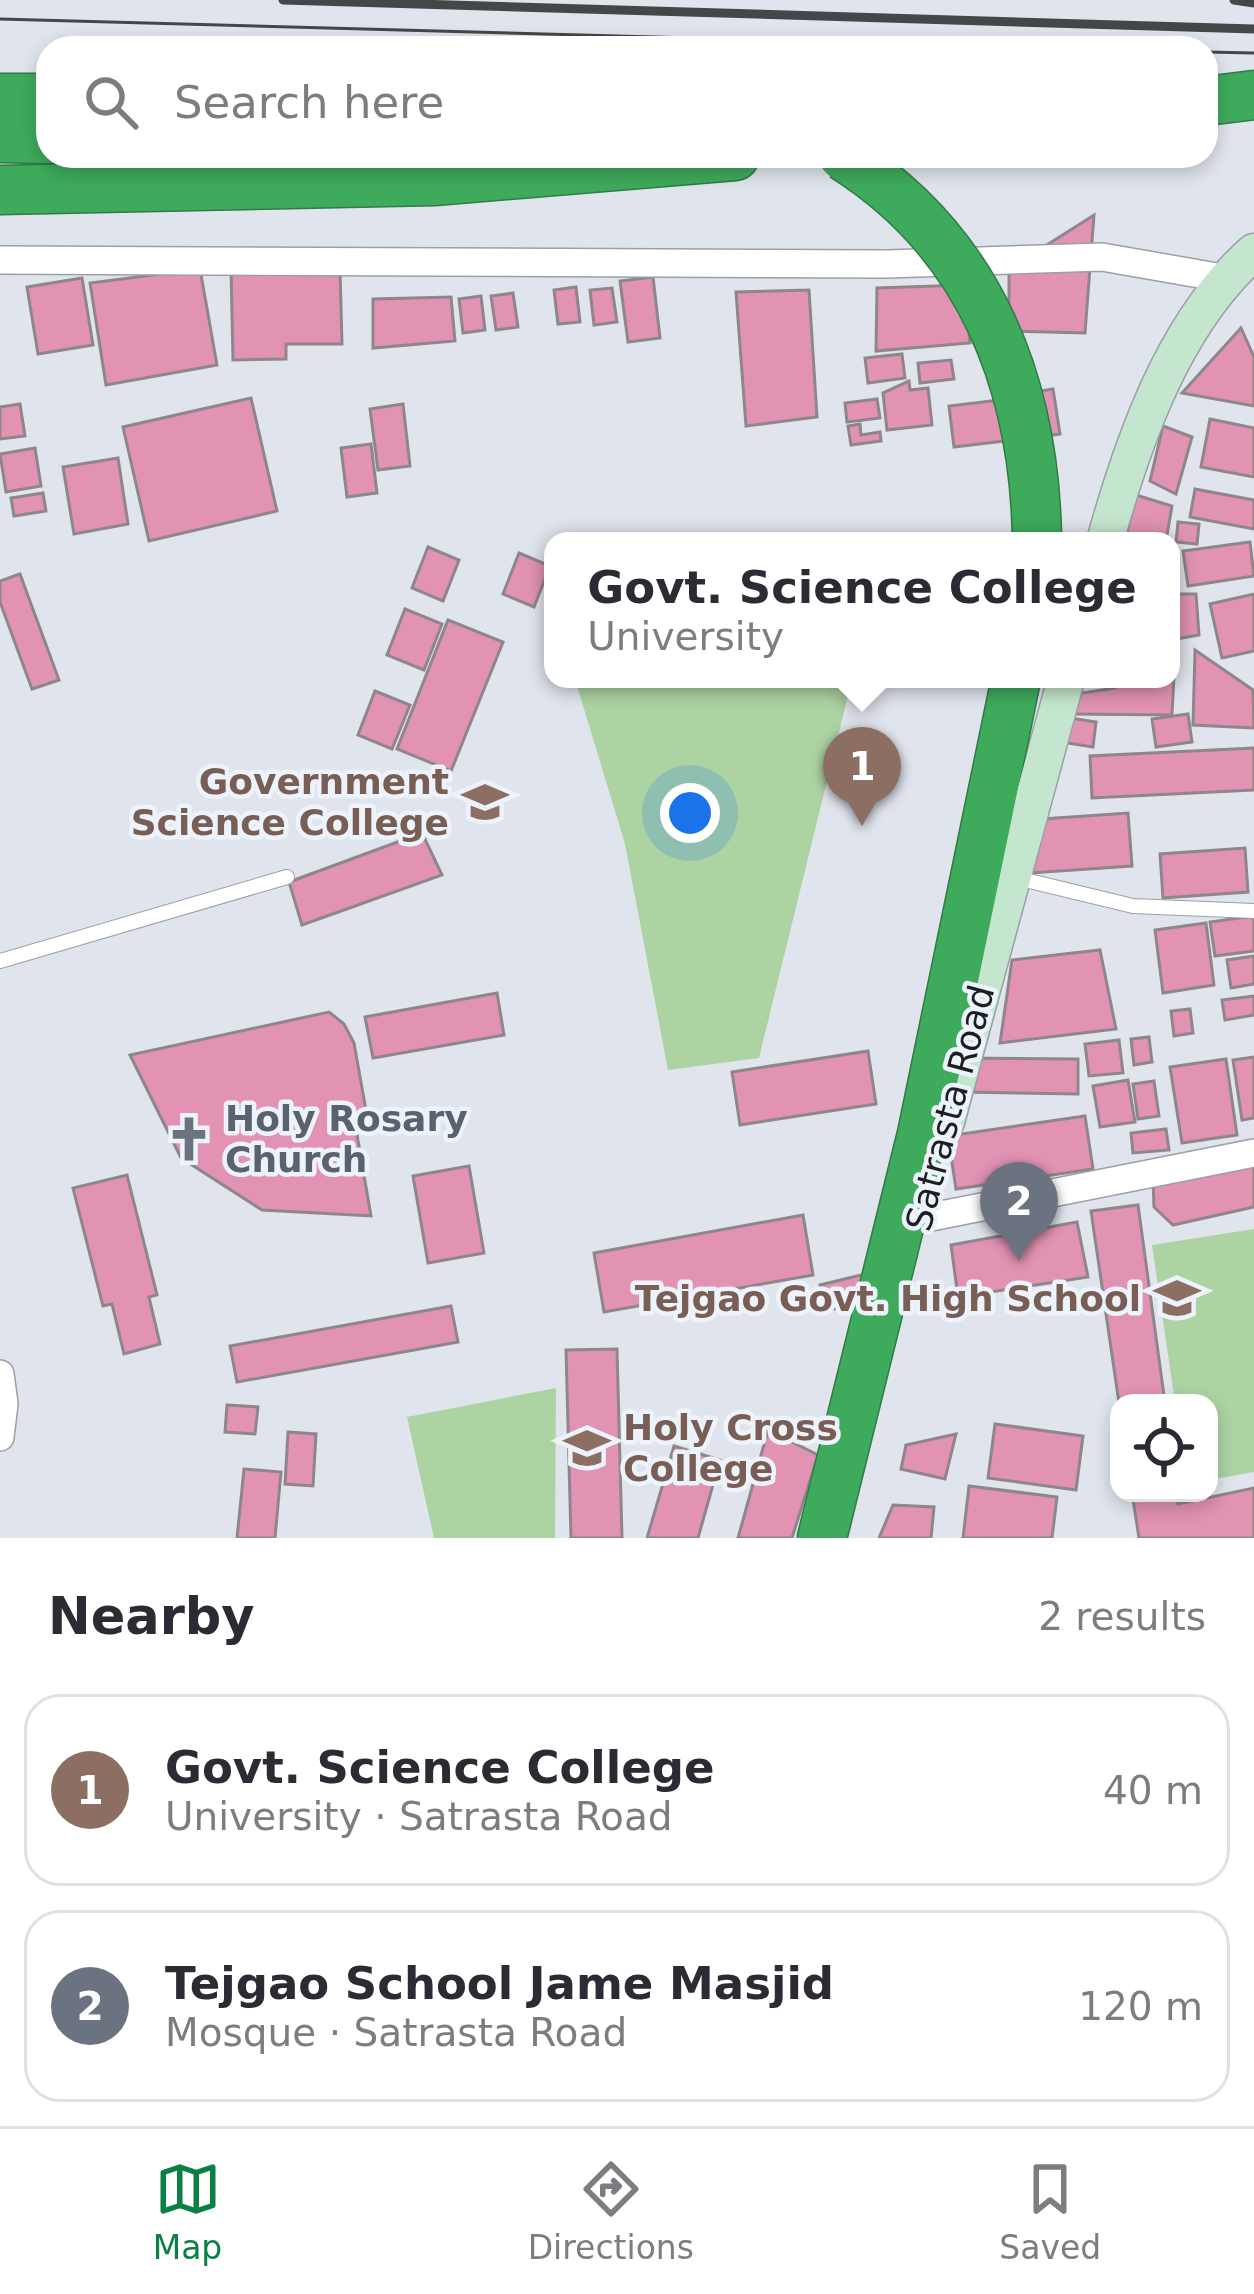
<!DOCTYPE html>
<meta charset="utf-8">
<style>
:root{--surface:#fff;--page:#f7f7f7;--text:#2b2b33;--muted:#7c7c81;--line:#e1e1e2;--accent:#0b8043}
body{margin:0;font-family:"DejaVu Sans",sans-serif;background:var(--page);color:var(--text)}
.controls{position:absolute;right:36px;bottom:36px;display:grid;overflow:hidden;border-radius:24px;box-shadow:0 6px 18px #0003}
.controls button{width:108px;height:108px;display:grid;place-items:center;padding:0;border:0;border-bottom:3px solid var(--line);background:var(--surface);color:var(--text);font:60px sans-serif}
.you{position:absolute;left:690px;top:813px;width:42px;height:42px;margin:-30px;border:9px solid #fff;border-radius:50%;background:#1a73e8;box-shadow:0 0 0 18px #1a73e833}
.badge{display:grid;place-items:center;width:78px;height:78px;border-radius:50%;background:var(--accent);color:#fff;font-size:39px;font-weight:700}
.pin{position:absolute;translate:-50% -99px;filter:drop-shadow(0 3px 6px #0008)}
.pin::after{content:'';position:absolute;top:63px;width:42px;height:36px;background:inherit;clip-path:polygon(0 0,100% 0,50% 100%)}
.popup{position:absolute;left:544px;top:532px;width:636px;height:156px;box-sizing:border-box;display:grid;place-content:center;border-radius:24px;background:var(--surface);filter:drop-shadow(0 3px 9px #0005);font-size:39px;white-space:nowrap;color:var(--muted)}
.popup b{font-size:45px;color:var(--text)}
.popup::after{content:'';position:absolute;left:50%;top:100%;margin-left:-24px;border:24px solid transparent;border-top-color:var(--surface)}
.list{margin:0;padding:0;list-style:none}
h2{display:flex;justify-content:space-between;align-items:center;height:156px;margin:0;padding:0 48px;font-size:51px}
h2 small{font-size:39px;font-weight:400;color:var(--muted)}
.list li{display:grid;grid-template-columns:78px 1fr auto;gap:36px;align-items:center;box-sizing:border-box;height:192px;margin:0 24px 24px;padding:0 24px;border:3px solid var(--line);border-radius:36px}
.list b{display:block;font-size:45px;white-space:nowrap}
.list p{margin:0;font-size:39px;white-space:nowrap;color:var(--muted)}
.list em{font-size:39px;font-style:normal;color:var(--muted)}
.icon{flex:none;width:66px;height:66px;fill:none;stroke:currentColor;stroke-width:2;stroke-linecap:round;stroke-linejoin:round}
.map{position:relative;flex:none;width:1254px;height:1538px;overflow:hidden}
.search{position:absolute;background:var(--surface);box-shadow:0 6px 18px #0003;left:36px;right:36px;top:36px;height:132px;display:flex;align-items:center;gap:30px;box-sizing:border-box;padding:0 42px;border-radius:36px;color:var(--muted);font-size:45px}
.sheet{height:588px;background:var(--surface)}
nav{display:flex;justify-content:space-around;align-items:center;box-sizing:border-box;height:168px;border-top:3px solid var(--line);background:var(--surface);font-size:33px;color:var(--muted)}
nav a{display:grid;justify-items:center;gap:6px}
nav .on{color:var(--accent)}
.map>svg:first-child{display:block}
</style>
<div class="map">
<svg width="1254" height="1538" viewBox="0 0 1254 1538">
<rect width="100%" height="100%" fill="#e0e5ed"/>
<g fill="#add3a3">
<polygon points="575,679 852,679 759,1058 668,1070 625,844"/>
<polygon points="1254,1229 1254,1472 1209,1480 1209,1403 1175,1403 1152,1245"/>
<polygon points="556,1388 555,1538 434,1538 407,1417"/>
</g>
<g fill="#e292b3" stroke="#8f8689" stroke-width="3">
<polygon points="1094,215 1085,333 1009,331 1009,269"/>
<polygon points="340,268 342,344 286,344 286,359 233,360 231,269"/>
<polygon points="200,269 217,365 106,385 90,283"/>
<polygon points="653,277 660,338 628,342 620,281"/>
<polygon points="82,278 93,345 38,354 27,287"/>
<polygon points="964,285 970,343 876,351 877,288"/>
<polygon points="576,287 580,322 558,324 554,290"/>
<polygon points="612,288 617,322 594,325 590,290"/>
<polygon points="809,290 817,417 746,426 736,292"/>
<polygon points="513,293 518,327 496,330 491,296"/>
<polygon points="481,296 485,330 463,333 459,299"/>
<polygon points="451,297 455,341 373,348 373,299"/>
<polygon points="1241,328 1254,357 1254,406 1182,393"/>
<polygon points="902,354 905,378 868,383 865,358"/>
<polygon points="951,360 954,379 920,383 918,363"/>
<polygon points="909,381 910,390 928,388 932,425 887,430 883,393"/>
<polygon points="1053,389 1060,434 1041,437 1034,392"/>
<polygon points="251,398 277,511 149,541 123,427"/>
<polygon points="877,399 880,418 847,422 845,403"/>
<polygon points="1008,399 1013,440 954,447 949,406"/>
<polygon points="20,404 25,436 0,439 0,407"/>
<polygon points="403,404 410,466 378,470 370,409"/>
<polygon points="1210,419 1254,428 1254,477 1201,467"/>
<polygon points="860,424 861,435 880,432 881,441 851,445 848,426"/>
<polygon points="1163,426 1192,437 1176,494 1150,481"/>
<polygon points="371,444 377,493 347,497 341,448"/>
<polygon points="35,448 41,486 6,492 0,454"/>
<polygon points="118,458 128,524 74,534 63,467"/>
<polygon points="1195,489 1254,500 1254,529 1190,517"/>
<polygon points="43,493 46,511 14,516 11,498"/>
<polygon points="1136,495 1172,506 1166,541 1125,541"/>
<polygon points="1178,522 1199,524 1197,544 1176,542"/>
<polygon points="1250,542 1254,576 1188,586 1183,551"/>
<polygon points="428,547 459,560 443,601 412,588"/>
<polygon points="519,553 550,566 534,607 503,594"/>
<polygon points="20,574 59,680 32,689 0,602 0,581"/>
<polygon points="1171,594 1196,594 1199,635 1171,640"/>
<polygon points="1254,594 1254,651 1222,658 1210,604"/>
<polygon points="405,609 442,624 424,670 387,655"/>
<polygon points="448,620 503,642 451,771 397,749"/>
<polygon points="1195,650 1253,690 1254,728 1193,725"/>
<polygon points="1175,655 1172,715 1070,714 1069,695 1115,688 1129,679 1171,679"/>
<polygon points="375,691 410,705 392,749 358,735"/>
<polygon points="1188,714 1192,742 1156,747 1152,719"/>
<polygon points="1058,716 1096,722 1093,747 1055,741"/>
<polygon points="1254,748 1254,790 1092,798 1090,756"/>
<polygon points="1128,813 1132,866 1031,873 1028,820"/>
<polygon points="422,833 442,875 302,925 289,882"/>
<polygon points="1245,848 1248,892 1163,898 1160,854"/>
<polygon points="1254,916 1254,951 1215,956 1210,922"/>
<polygon points="1206,923 1214,985 1163,993 1155,930"/>
<polygon points="1100,950 1116,1029 1000,1043 1012,960"/>
<polygon points="1254,956 1254,984 1231,988 1227,960"/>
<polygon points="497,993 504,1035 373,1058 365,1017"/>
<polygon points="1254,996 1254,1015 1225,1020 1222,1000"/>
<polygon points="1190,1009 1193,1033 1174,1036 1171,1011"/>
<polygon points="329,1012 344,1024 354,1043 367,1116 355,1123 371,1216 262,1210 181,1158 130,1055"/>
<polygon points="1149,1037 1152,1062 1134,1065 1131,1039"/>
<polygon points="1119,1040 1123,1073 1089,1076 1085,1044"/>
<polygon points="868,1051 876,1104 740,1125 732,1072"/>
<polygon points="1254,1057 1254,1118 1242,1120 1233,1060"/>
<polygon points="964,1058 1078,1059 1078,1094 963,1092"/>
<polygon points="1226,1059 1237,1135 1182,1143 1170,1067"/>
<polygon points="1128,1080 1135,1122 1100,1127 1093,1086"/>
<polygon points="1154,1081 1159,1116 1138,1119 1133,1084"/>
<polygon points="1085,1116 1093,1169 956,1189 948,1136"/>
<polygon points="1166,1129 1169,1150 1133,1153 1131,1133"/>
<polygon points="1254,1159 1254,1207 1173,1225 1154,1207 1153,1179"/>
<polygon points="469,1166 484,1253 428,1263 413,1176"/>
<polygon points="127,1175 157,1295 149,1297 160,1344 124,1354 112,1304 103,1306 73,1188"/>
<polygon points="1138,1205 1165,1403 1119,1403 1091,1211"/>
<polygon points="803,1215 813,1275 604,1312 594,1253"/>
<polygon points="1077,1222 1088,1277 958,1297 951,1245"/>
<polygon points="869,1273 872,1301 824,1311 820,1285"/>
<polygon points="451,1306 458,1342 237,1382 230,1346"/>
<polygon points="617,1349 622,1538 571,1538 566,1350"/>
<polygon points="227,1405 258,1407 255,1434 225,1432"/>
<polygon points="995,1424 1083,1436 1076,1490 988,1478"/>
<polygon points="768,1430 818,1455 792,1538 738,1538"/>
<polygon points="288,1432 316,1434 313,1486 285,1484"/>
<polygon points="956,1434 945,1479 901,1469 906,1445"/>
<polygon points="674,1446 720,1460 698,1538 647,1538"/>
<polygon points="244,1469 281,1472 275,1538 237,1538"/>
<polygon points="969,1486 1057,1497 1052,1538 963,1538"/>
<polygon points="1254,1488 1254,1538 1139,1538 1132,1493 1176,1493 1178,1504"/>
<polygon points="893,1505 934,1507 931,1538 879,1538"/>
</g>
<g fill="none" stroke-linecap="round" stroke-linejoin="round">
<g stroke="#9b9fa6" stroke-width="16">
<g id="lane">
<polyline points="1017,878 1133,906 1254,911"/>
<polyline points="0,961 287,877"/>
</g>
</g>
<g stroke="#9b9fa6" stroke-width="30">
<g id="street">
<polyline points="0,260 887,264 1102,257 1228,279"/>
<polyline points="921,1219 1254,1153"/>
<polyline points="0,1374 4,1404 0,1437"/>
</g>
</g>
<g stroke="#9b9fa6" stroke-width="39">
<g id="secondary">
<path d="M1105,541C1133,441 1174,322 1254,252"/>
<polyline points="946,1122 1066,679"/>
</g>
</g>
<g stroke="#327a47" stroke-width="51">
<g id="highway">
<polyline points="0,98 48,98"/>
<polyline points="1206,101 1254,95"/>
<polyline points="0,138 48,139"/>
<polyline points="0,190 434,181 735,156"/>
<polyline points="822,1538 922,1134 1016,679"/>
</g>
</g>
<use href="#lane" stroke="#fff" stroke-width="14"/>
<use href="#street" stroke="#fff" stroke-width="27"/>
<use href="#secondary" stroke="#c5e6ce" stroke-width="36"/>
<use href="#highway" stroke="#3eab5c" stroke-width="48"/>
<g stroke="#44464a" stroke-width="3">
<polyline points="0,19 1056,48"/>
<polyline points="1206,52 1254,53"/>
</g>
<g stroke="#44464a" stroke-width="9">
<polyline points="283,0 1254,29"/>
<polyline points="1234,0 1254,3"/>
</g>
<g stroke="#327a47" stroke-width="51" stroke-linecap="butt">
<path id="highway-bridge" d="M843,156C981,243 1035,385 1037,541"/>
</g>
<use href="#highway-bridge" stroke="#3eab5c" stroke-width="48"/>
</g>
<defs>
<g id="university-bare" transform="scale(3.6)"><path d="M0-5L7-2L0 1L-7-2ZM-4 1L0 2.5L4 1V4Q0 6-4 4Z" fill="#8d6e63" stroke="#edf3fa" stroke-width="2.5" paint-order="stroke"/></g>
<g id="church-bare" transform="scale(3.6)"><path d="M-1.2-6h2.4v3.5h3.3v2.4h-3.3V6h-2.4V-.1h-3.3v-2.4h3.3Z" fill="#6b7280" stroke="#edf3fa" stroke-width="2.5" paint-order="stroke"/></g>
<g id="school-bare" transform="scale(3.6)"><path d="M0-5L7-2L0 1L-7-2ZM-4 1L0 2.5L4 1V4Q0 6-4 4Z" fill="#8d6e63" stroke="#edf3fa" stroke-width="2.5" paint-order="stroke"/></g>
</defs>
<g fill-rule="evenodd">
<use href="#university-bare" x="485" y="802"/>
<use href="#church-bare" x="189" y="1139"/>
<use href="#school-bare" x="1177" y="1298"/>
<use href="#university-bare" x="587" y="1448"/>
</g>
<g text-anchor="middle" dominant-baseline="central" stroke-width="9" stroke-linejoin="round" paint-order="stroke">
<g font-size="36" font-weight="bold" fill="#785e54" stroke="#edf3fa" text-anchor="end">
<text x="449" y="781">Government<tspan x="449" dy="41">Science College</tspan></text>
<text x="1141" y="1298">Tejgao Govt. High School</text>
<text x="623" y="1427" text-anchor="start">Holy Cross<tspan x="623" dy="41">College</tspan></text>
</g>
<g font-size="36" fill="#1d1e21" stroke="#edf3fa">
<text transform="translate(950 1108) rotate(-75)">Satrasta Road</text>
</g>
<g font-size="36" font-weight="bold" fill="#5b616d" stroke="#edf3fa" text-anchor="start">
<text x="225" y="1118">Holy Rosary<tspan x="225" dy="41">Church</tspan></text>
</g>
</g>
</svg>
<div class="controls">
<button><svg class="icon" aria-label="locate" viewBox="0 0 24 24"><circle cx="12" cy="12" r="6"/><path d="M12 2v4M12 18v4M2 12h4M18 12h4"/></svg></button>
</div>
<div class="you"></div>
<div class="pin badge" style="left:862px;top:826px;background:#8d6e63">1</div>
<div class="popup"><b>Govt. Science College</b>University</div>
<div class="pin badge" style="left:1019px;top:1261px;background:#6b7280">2</div>
<div class="search"><svg class="icon" aria-label="search" viewBox="0 0 24 24"><circle cx="10" cy="10" r="6"/><path d="M15 15l6 6"/></svg>Search here</div>
</div>
<section class="sheet">
<h2>Nearby<small>2 results</small></h2>
<ul class="list">
<li><span class="badge" style="background:#8d6e63">1</span><div><b>Govt. Science College</b><p>University · Satrasta Road</p></div><em>40 m</em></li>
<li><span class="badge" style="background:#6b7280">2</span><div><b>Tejgao School Jame Masjid</b><p>Mosque · Satrasta Road</p></div><em>120 m</em></li>
</ul>
</section>
<nav>
<a class="on"><svg class="icon" aria-label="map" viewBox="0 0 24 24"><path d="M3 6l6-2 6 2 6-2v14l-6 2-6-2-6 2zM9 4v14M15 6v14"/></svg>Map</a>
<a><svg class="icon" aria-label="directions" viewBox="0 0 24 24"><path d="M12 3l9 9-9 9-9-9zM9 14v-3h6M13 9l2 2-2 2"/></svg>Directions</a>
<a><svg class="icon" aria-label="saved" viewBox="0 0 24 24"><path d="M7 4h10v16l-5-4-5 4z"/></svg>Saved</a>
</nav>
